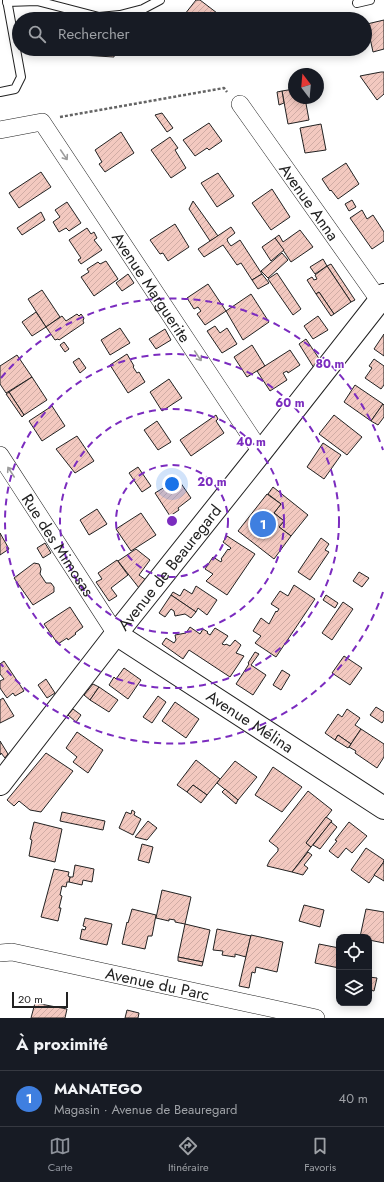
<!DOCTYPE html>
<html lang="fr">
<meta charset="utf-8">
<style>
:root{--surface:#171b24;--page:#242831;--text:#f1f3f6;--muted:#9ea1a6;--line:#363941;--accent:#8c9099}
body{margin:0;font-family:Jost,sans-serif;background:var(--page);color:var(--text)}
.controls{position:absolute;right:12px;bottom:12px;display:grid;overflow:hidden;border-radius:8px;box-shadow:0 2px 10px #0003}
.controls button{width:36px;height:36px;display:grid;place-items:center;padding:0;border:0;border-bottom:1px solid var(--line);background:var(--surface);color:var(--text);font:20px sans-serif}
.compass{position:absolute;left:288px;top:68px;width:36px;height:36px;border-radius:50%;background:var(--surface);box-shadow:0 2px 10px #0003;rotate:344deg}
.scale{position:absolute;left:12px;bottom:10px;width:56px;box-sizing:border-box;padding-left:4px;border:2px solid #222;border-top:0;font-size:11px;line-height:14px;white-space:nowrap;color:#222;-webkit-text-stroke:3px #fff;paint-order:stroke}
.you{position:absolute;left:172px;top:484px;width:14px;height:14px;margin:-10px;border:3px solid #fff;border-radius:50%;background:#1a73e8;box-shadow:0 0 0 6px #1a73e833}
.badge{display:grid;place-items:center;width:26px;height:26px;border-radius:50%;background:var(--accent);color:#fff;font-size:13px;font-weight:700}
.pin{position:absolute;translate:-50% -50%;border:2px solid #fff;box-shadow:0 1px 4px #0006}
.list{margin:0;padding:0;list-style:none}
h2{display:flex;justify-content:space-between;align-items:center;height:52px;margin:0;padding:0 16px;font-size:17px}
h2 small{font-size:13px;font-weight:400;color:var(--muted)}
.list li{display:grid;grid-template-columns:26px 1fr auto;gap:12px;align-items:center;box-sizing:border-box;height:56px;padding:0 16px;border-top:1px solid var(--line)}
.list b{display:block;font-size:15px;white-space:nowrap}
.list p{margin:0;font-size:13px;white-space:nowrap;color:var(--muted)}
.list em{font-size:13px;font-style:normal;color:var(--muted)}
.icon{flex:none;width:22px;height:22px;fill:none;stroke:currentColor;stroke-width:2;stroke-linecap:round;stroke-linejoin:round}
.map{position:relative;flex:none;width:384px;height:1018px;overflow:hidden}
.search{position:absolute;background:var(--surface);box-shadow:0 2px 10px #0003;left:12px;right:12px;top:12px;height:44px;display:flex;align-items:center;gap:10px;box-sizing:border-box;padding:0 14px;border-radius:22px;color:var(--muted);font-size:15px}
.sheet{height:108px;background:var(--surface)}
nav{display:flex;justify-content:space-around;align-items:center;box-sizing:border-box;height:56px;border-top:1px solid var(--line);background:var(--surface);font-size:11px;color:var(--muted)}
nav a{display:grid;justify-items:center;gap:2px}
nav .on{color:var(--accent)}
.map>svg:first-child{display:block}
</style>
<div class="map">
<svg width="384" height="1018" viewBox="0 0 384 1018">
<defs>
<pattern id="building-hatch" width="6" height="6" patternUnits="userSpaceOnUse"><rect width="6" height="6" fill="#f3c9c0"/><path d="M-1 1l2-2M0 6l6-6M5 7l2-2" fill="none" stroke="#d0aca5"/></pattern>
</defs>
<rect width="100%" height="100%" fill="#fff"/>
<g fill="url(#building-hatch)" stroke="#222">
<polygon points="196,0 200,0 217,13 213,19 181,19"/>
<polygon points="384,20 384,49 373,52 367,24"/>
<polygon points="82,49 115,49 114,57 81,55"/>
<polygon points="130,49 164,49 163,55 130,53"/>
<polygon points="381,72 384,72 384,94 377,100 360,76"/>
<polygon points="294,89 294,98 305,98 309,120 288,124 282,91"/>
<polygon points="282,91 284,103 279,105 277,92"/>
<polygon points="162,113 173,128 167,132 155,115"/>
<polygon points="209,123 222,141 209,150 207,148 195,156 183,140"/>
<polygon points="321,124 326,150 305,153 300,128"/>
<polygon points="121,132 134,153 105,172 99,164 102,162 95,150"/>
<polygon points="170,137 178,148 175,150 186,168 171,178 151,150"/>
<polygon points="346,163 359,184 338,199 331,190 330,191 322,179"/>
<polygon points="41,172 51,187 19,208 9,193"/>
<polygon points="218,173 234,196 217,207 201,183"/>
<polygon points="272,189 290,217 271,230 252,203"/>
<polygon points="352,200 356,207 349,211 345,204"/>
<polygon points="193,201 218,236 210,241 189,209"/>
<polygon points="67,202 81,223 69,231 66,228 59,232 53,222 60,217 55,210"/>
<polygon points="362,210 367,219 373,215 384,232 384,241 372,249 350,218"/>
<polygon points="41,212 45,220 22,235 17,228"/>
<polygon points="175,224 189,247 168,261 163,253 160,254 150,240"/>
<polygon points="231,227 235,233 227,239 228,242 231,246 240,240 262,274 252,280 241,263 237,265 223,245 204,257 198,249"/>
<polygon points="87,228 91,234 94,232 97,238 94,240 102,250 81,264 78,260 81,258 69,240"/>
<polygon points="300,230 313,247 291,262 275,238 279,235 283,242"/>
<polygon points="275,238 284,250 271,261 262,247"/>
<polygon points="282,253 288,260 268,278 261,271"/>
<polygon points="323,259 327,266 315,274 310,267"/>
<polygon points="106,261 118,279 94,296 81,277 89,272 87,269 98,262 100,264"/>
<polygon points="331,264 355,300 351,302 327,266"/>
<polygon points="327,266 351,302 334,314 319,292 316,294 307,280 312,277 314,280 317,279 315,275"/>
<polygon points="277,273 301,309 293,315 268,279"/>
<polygon points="128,274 134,283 122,291 116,283"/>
<polygon points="262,274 269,283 258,289 252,280"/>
<polygon points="208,284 226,311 205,325 197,314 201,311 198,307 194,309 187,298"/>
<polygon points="42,290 60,317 46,327 28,299"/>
<polygon points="319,292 334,314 331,316 316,294"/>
<polygon points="251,294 269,322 243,340 226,311"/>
<polygon points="36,312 46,327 32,336 22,322"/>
<polygon points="77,314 79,316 81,314 84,318 83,321 84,323 59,340 58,339 55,340 46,327 62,316 66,321"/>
<polygon points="318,316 328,330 313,339 304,326"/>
<polygon points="215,326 220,333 227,328 237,344 222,353 207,331"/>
<polygon points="120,328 130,343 110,355 101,340"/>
<polygon points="165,329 171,340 156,349 149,339"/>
<polygon points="384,334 384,356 374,349"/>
<polygon points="306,339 320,360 314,368 299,344"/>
<polygon points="64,342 69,349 65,352 60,345"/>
<polygon points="252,345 265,366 247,377 234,357"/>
<polygon points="290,350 300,365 288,373 287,371 283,373 287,380 270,391 257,371"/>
<polygon points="127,354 134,366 133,367 137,373 139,372 145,382 128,393 110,365"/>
<polygon points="17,355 32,377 6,393 0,384 0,366"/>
<polygon points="79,358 86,368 80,373 73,362"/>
<polygon points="374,359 384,366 384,385 381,389 365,378 372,368 369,366"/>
<polygon points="32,377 47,400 24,415 9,392"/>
<polygon points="169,379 182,398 162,411 150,392"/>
<polygon points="355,385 383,404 371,421 344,402"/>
<polygon points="9,392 24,415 22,417 6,394"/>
<polygon points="383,404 384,405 384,417 378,425 371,421"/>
<polygon points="52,406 65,426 42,441 29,421"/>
<polygon points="216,415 218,419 216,421 224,433 191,456 180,440"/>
<polygon points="334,415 362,437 347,455 319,434"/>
<polygon points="157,421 171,442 158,450 144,430"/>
<polygon points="77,436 94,461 75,473 56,449"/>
<polygon points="323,443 341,455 324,479 307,467"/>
<polygon points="138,467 151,486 142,492 129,473"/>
<polygon points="178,479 191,498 178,508 179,510 170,516 155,493"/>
<polygon points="273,487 308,515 291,536 279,527 284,521 274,513 281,504 268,494"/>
<polygon points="267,494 281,504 274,513 284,521 279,527 291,536 274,559 238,531"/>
<polygon points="97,509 107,524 89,535 80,520"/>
<polygon points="141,513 156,535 131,551 116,529"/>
<polygon points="0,533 9,549 0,555"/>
<polygon points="227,536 255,554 227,595 206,581 213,574 205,569 213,557 221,562 222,560 221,559 228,549 229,550 231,548 223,542"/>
<polygon points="321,538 329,544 325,550 329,552 310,580 298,572"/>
<polygon points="45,543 51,553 43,558 37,548"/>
<polygon points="136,549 150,560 139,575 146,580 139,588 118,561"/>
<polygon points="117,560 128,575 111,588 117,596 109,601 96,582 102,579 98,573"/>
<polygon points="34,563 39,564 41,569 40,574 46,583 51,583 54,587 54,592 33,605 14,578"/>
<polygon points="359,572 369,578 362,587 353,581"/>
<polygon points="294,585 315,599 276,657 255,643 261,636 253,631 261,618 269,624 276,611 277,612 279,609 271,604 280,591 288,596"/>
<polygon points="196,586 217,600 207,615 198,608 196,612 171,595 173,592 180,596 184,589 192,594"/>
<polygon points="171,595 196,612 191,618 185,614 175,616 174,611 171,609 165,617 159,613"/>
<polygon points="326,595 338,603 335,608 323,600"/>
<polygon points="343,602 353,609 332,640 322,633"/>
<polygon points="70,607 83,627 75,633 76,634 68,640 67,638 58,644 44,624"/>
<polygon points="190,627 200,634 203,629 208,632 207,633 210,635 215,628 228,636 222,644 225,645 226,644 230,646 235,640 241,645 236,653 244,656 230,677 189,650 183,659 162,644 166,638 174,643 176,640 175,635 186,633"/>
<polygon points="255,652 259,654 251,665 266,675 253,695 236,684 249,664 248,663"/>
<polygon points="344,656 362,668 350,685 332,673"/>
<polygon points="4,661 24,691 15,696 13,693 7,698 0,688 0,681 4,679 0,674 0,664"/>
<polygon points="124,668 141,680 128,699 109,685 114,677 116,679"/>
<polygon points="282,670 290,675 281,690 273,685"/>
<polygon points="46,679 55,693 47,698 38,685"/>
<polygon points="93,684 99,687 90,700 84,695"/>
<polygon points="99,687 118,700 109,712 90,700"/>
<polygon points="158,696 166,702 152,723 143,717"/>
<polygon points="3,698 14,716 0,723 0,700"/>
<polygon points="175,702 199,719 186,738 162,721"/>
<polygon points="376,707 384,712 384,720 382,723 370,715"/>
<polygon points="73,709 81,715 76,722 68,715"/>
<polygon points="347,709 360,718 355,725 361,729 351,744 338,735 335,740 325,733 338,714 342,717"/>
<polygon points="361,729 384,744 384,757 377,768 355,753 356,751 349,747"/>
<polygon points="77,732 103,750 88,773 73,762 77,757 66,748"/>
<polygon points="338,735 351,744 348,748 335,740"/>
<polygon points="0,741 8,754 5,758 1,753 0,755"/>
<polygon points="46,753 73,771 41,812 30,810 19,801 14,806 7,800"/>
<polygon points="196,760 220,779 207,795 193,785 187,792 177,785"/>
<polygon points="235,761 257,777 238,800 217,783"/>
<polygon points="273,767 302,787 282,812 255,795"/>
<polygon points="193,785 207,795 201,803 187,792"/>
<polygon points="225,789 238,800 236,804 222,792"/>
<polygon points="308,791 332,810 306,843 311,847 292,872 267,866 270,860 278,851 278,848 269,841"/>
<polygon points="132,810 135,812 134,815 141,819 133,835 119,828 126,812 131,814"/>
<polygon points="62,812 105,821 103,830 60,821"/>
<polygon points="326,817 332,821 311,847 306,843"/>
<polygon points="148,821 157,828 147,840 135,837"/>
<polygon points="34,822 62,829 55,862 29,856 32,840 30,839"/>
<polygon points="331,822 337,827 320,849 313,845"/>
<polygon points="349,822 367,836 352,853 346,848 338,858 329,851 337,841 335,840"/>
<polygon points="142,844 153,847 149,863 138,860"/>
<polygon points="366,848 384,860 383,863 369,883 351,870"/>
<polygon points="308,852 312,855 304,865 308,868 303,875 292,872"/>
<polygon points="383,863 384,863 384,881 374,875"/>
<polygon points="75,865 94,869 92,882 83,880 82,885 69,882 70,877 73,877"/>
<polygon points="54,869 69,872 68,876 70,877 69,882 67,882 66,887 62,886 60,895 62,896 59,908 61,908 58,921 41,917"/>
<polygon points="162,890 191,897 185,924 175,922 175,920 169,919 169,921 156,918"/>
<polygon points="304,905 324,910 320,927 299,921"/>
<polygon points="132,909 156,915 152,936 148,936 145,949 122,944 127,922 128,923"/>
<polygon points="366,909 384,912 384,943 369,940 369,937 360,937"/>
<polygon points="85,918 112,924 107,945 80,939 82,929 85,930 86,927 83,926"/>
<polygon points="185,924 210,930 203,962 178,957"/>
<polygon points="217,929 251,936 246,957 235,954 235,957 222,955 223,951 213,950"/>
<polygon points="251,935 283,942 277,972 256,967 255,973 252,972 249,988 239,986"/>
<polygon points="319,944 339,948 339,968 315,963"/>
<polygon points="178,957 203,962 202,966 178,961"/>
<polygon points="369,977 377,978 374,991 370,990 369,997"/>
<polygon points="35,1003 67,1009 65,1018 31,1018"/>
<polygon points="127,1010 139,1013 138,1018 125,1018"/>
</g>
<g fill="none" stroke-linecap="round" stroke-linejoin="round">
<g stroke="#222" stroke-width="10">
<g id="lane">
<polyline points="7,2 37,1 99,17 120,15 143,9 160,0"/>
<polyline points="357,3 370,0"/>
<polyline points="0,92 15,89 21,77 7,0"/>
</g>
</g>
<g stroke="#222" stroke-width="18">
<g id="street">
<path id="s1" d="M240,104L379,300"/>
<path id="s2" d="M0,130L42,122L261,452"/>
<path id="s3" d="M0,455L116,634"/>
<path id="s4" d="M0,953L12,952L316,1018"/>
</g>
</g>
<g stroke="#222" stroke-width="24">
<g id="secondary">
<path id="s5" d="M116,634L384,808"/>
<path id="s6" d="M0,784L116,634L261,452L384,295"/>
</g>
</g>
<polyline stroke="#646464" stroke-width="2.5" stroke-dasharray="3 2" stroke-linecap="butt" points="60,117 224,88 227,92"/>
<use href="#lane" stroke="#fff" stroke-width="8"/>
<use href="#street" stroke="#fff" stroke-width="17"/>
<use href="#secondary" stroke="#fff" stroke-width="22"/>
</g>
<defs><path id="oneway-shaft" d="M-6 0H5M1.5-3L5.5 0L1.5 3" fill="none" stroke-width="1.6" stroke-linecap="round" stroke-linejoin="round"/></defs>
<g stroke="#9c9c9c">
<use href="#oneway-shaft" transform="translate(64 155) rotate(56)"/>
<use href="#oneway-shaft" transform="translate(198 356) rotate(56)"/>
<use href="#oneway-shaft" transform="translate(11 472) rotate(-123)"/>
</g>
<g fill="none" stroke="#7b2cbf" stroke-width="2" stroke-dasharray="7 5">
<circle cx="172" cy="521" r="56"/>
<circle cx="172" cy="521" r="112"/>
<circle cx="172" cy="521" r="167"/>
<path d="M383 592A223 223 0 0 1 1 664M1 378A223 223 0 0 1 383 450"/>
</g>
<g text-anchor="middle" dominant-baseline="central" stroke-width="3" stroke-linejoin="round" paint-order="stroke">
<g font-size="16" fill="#222" stroke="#fff">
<text stroke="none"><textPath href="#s1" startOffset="120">Avenue Anna</textPath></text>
<text stroke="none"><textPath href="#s2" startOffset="241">Avenue Marguerite</textPath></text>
<text stroke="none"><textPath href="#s3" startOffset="107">Rue des Mimosas</textPath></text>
<text stroke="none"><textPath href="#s6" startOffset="275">Avenue de Beauregard</textPath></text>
<text stroke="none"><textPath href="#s5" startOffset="160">Avenue Mélina</textPath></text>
<text stroke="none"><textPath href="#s4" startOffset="161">Avenue du Parc</textPath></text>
</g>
</g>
<circle cx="172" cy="521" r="6" fill="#7b2cbf" stroke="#fff" stroke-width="2"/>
<g font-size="12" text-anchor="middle" font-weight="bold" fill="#7b2cbf" stroke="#fff" stroke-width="3" stroke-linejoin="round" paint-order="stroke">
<text x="330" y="368">80 m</text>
<text x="290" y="407">60 m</text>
<text x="251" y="446">40 m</text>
<text x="212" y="486">20 m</text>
</g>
</svg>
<div class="controls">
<button><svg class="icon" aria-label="locate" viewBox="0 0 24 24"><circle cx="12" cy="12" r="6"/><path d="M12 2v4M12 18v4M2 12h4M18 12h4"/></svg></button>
<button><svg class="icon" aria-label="layers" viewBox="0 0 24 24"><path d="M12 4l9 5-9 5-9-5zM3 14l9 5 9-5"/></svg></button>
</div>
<svg class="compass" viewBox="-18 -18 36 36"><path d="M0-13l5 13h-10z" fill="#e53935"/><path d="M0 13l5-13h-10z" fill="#9ea1a6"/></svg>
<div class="scale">20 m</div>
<div class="you"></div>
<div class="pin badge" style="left:263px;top:524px;background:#3f7fe0">1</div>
<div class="search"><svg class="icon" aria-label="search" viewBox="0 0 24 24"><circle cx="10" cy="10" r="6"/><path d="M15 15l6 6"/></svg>Rechercher</div>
</div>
<section class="sheet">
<h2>À proximité<small></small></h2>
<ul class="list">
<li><span class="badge" style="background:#3f7fe0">1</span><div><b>MANATEGO</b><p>Magasin · Avenue de Beauregard</p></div><em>40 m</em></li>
</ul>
</section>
<nav>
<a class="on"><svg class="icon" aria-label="map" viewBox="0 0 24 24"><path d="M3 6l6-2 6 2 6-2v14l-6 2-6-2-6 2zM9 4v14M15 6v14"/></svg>Carte</a>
<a><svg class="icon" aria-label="directions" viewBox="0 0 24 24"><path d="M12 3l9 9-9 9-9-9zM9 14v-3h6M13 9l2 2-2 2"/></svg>Itinéraire</a>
<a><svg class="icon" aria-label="saved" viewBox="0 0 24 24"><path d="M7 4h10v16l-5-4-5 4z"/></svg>Favoris</a>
</nav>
